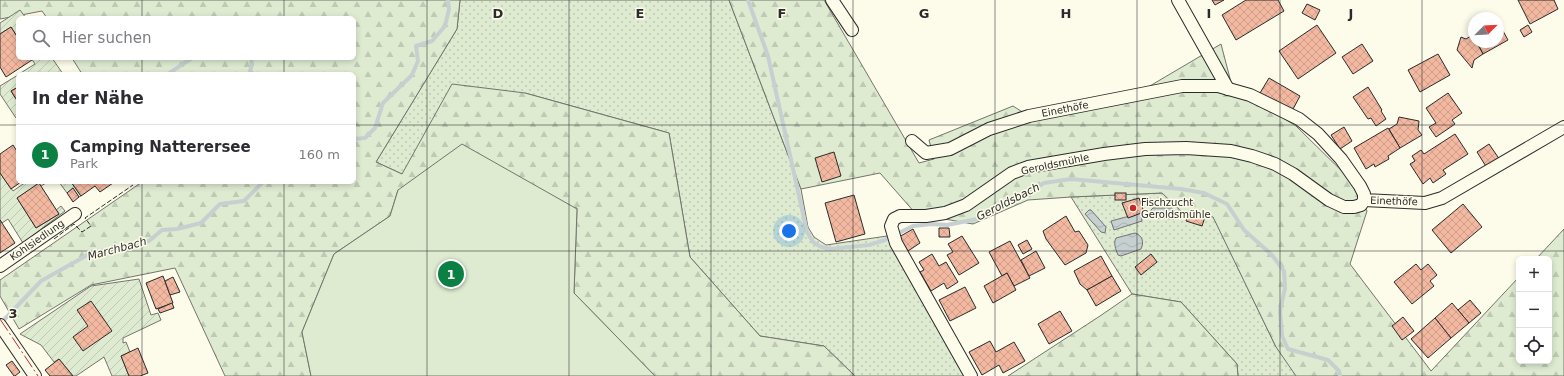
<!DOCTYPE html>
<html lang="de">
<meta charset="utf-8">
<style>
:root{--surface:#fff;--page:#f2f2f3;--text:#2b2b33;--muted:#7c7c81;--line:#e1e1e2;--accent:#0b8043}
body{margin:0;font-family:"DejaVu Sans",sans-serif;background:var(--page);color:var(--text)}
.controls{position:absolute;right:12px;bottom:12px;display:grid;overflow:hidden;border-radius:6px;box-shadow:0 2px 6px #0003}
.controls button{width:36px;height:36px;display:grid;place-items:center;padding:0;border:0;border-bottom:1px solid var(--line);background:var(--surface);color:var(--text);font:20px sans-serif}
.compass{position:absolute;left:1468px;top:12px;width:36px;height:36px;border-radius:50%;background:var(--surface);box-shadow:0 2px 6px #0003;rotate:66deg}
.you{position:absolute;left:789px;top:231px;width:14px;height:14px;margin:-10px;border:3px solid #fff;border-radius:50%;background:#1a73e8;box-shadow:0 0 0 6px #1a73e833}
.badge{display:grid;place-items:center;width:26px;height:26px;border-radius:50%;background:var(--accent);color:#fff;font-size:13px;font-weight:700}
.pin{position:absolute;translate:-50% -50%;border:2px solid #fff;box-shadow:0 1px 4px #0006}
.list{margin:0;padding:0;list-style:none}
h2{display:flex;justify-content:space-between;align-items:center;height:52px;margin:0;padding:0 16px;font-size:17px}
h2 small{font-size:13px;font-weight:400;color:var(--muted)}
.list li{display:grid;grid-template-columns:26px 1fr auto;gap:12px;align-items:center;box-sizing:border-box;height:60px;padding:0 16px;border-top:1px solid var(--line)}
.list b{display:block;font-size:15px;white-space:nowrap}
.list p{margin:0;font-size:13px;white-space:nowrap;color:var(--muted)}
.list em{font-size:13px;font-style:normal;color:var(--muted)}
.icon{flex:none;width:22px;height:22px;fill:none;stroke:currentColor;stroke-width:2;stroke-linecap:round;stroke-linejoin:round}
.map{position:relative;flex:none;width:1564px;height:376px;overflow:hidden}
.search{position:absolute;background:var(--surface);box-shadow:0 2px 6px #0003;left:16px;top:16px;width:340px;height:44px;display:flex;align-items:center;gap:10px;box-sizing:border-box;padding:0 14px;border-radius:6px;color:var(--muted);font-size:15px}
.panel{position:absolute;background:var(--surface);box-shadow:0 2px 6px #0003;left:16px;top:72px;width:340px;height:112px;border-radius:6px}
.map>svg:first-child{display:block}
</style>
<div class="map">
<svg width="1564" height="376" viewBox="0 0 1564 376">
<defs>
<pattern id="grass-dots" width="8" height="8" patternUnits="userSpaceOnUse"><rect width="8" height="8" fill="#deebd1"/><path d="M2 2h.1M6 6h.1" fill="none" stroke="#bfcab4" stroke-width="1.8" stroke-linecap="round"/></pattern>
<pattern id="forest-firs" width="22" height="20" patternUnits="userSpaceOnUse"><rect width="22" height="20" fill="#deebd1"/><path d="M5 1l3.5 6h-7zM16 11l3.5 6h-7z" fill="#bfcab4"/></pattern>
<pattern id="garden-furrows" width="10" height="10" patternUnits="userSpaceOnUse"><rect width="10" height="10" fill="#deebd1"/><path d="M-1 1l2-2M0 10L10 0M9 11l2-2" fill="none" stroke="#bfcab4"/></pattern>
<pattern id="water-waves" width="16" height="10" patternUnits="userSpaceOnUse"><rect width="16" height="10" fill="#c7d0d0"/><path d="M0 5q4-4 8 0t8 0" fill="none" stroke="#abb3b3"/></pattern>
<pattern id="building-cross-hatch" width="8" height="8" patternUnits="userSpaceOnUse"><rect width="8" height="8" fill="#f2b8a0"/><path d="M0 0l8 8M0 8l8-8" fill="none" stroke="#d09e8a"/></pattern>
</defs>
<rect width="100%" height="100%" fill="#fdfbea"/>
<g fill="url(#grass-dots)" stroke="#74746e">
<polygon points="460,0 729,0 801,189 808,227 814,237 826,245 887,236 965,376 855,376 824,346 760,336 690,257 669,133 525,93 402,174 376,162 457,29"/>
<polygon points="1162,193 1182,212 1213,216 1275,345 1297,376 1238,376 1237,364 1181,302 1132,294 1071,197"/>
</g>
<g fill="url(#forest-firs)" stroke="#74746e">
<polygon points="0,0 460,0 457,29 376,162 402,174 452,84 525,93 669,133 690,257 760,336 824,346 855,376 655,376 574,293 577,208 398,190 390,216 334,254 302,332 311,376 225,376 175,268 91,285 19,329 0,296 0,280 142,182 354,182 354,74 82,74 72,58 354,58 354,18 47,18 42,11 0,19"/>
<polygon points="729,0 824,0 919,163 934,159 929,140 1013,106 1024,113 1143,90 1221,44 1232,86 1296,126 1356,185 1367,211 1350,264 1431,371 1519,277 1519,361 1549,361 1549,259 1536,259 1564,229 1564,376 1296,376 1276,347 1213,217 1182,212 1162,193 1071,197 1028,200 973,224 916,214 880,173 801,189"/>
<polygon points="1132,294 1181,302 1237,364 1238,376 1008,376 1100,316"/>
</g>
<polygon fill="#deebd1" stroke="#74746e" points="462,144 577,209 574,293 655,376 311,376 302,332 334,254 390,216 398,190"/>
<g fill="url(#garden-furrows)" stroke="#74746e">
<polygon points="20,10 26,18 18,18 18,38 11,27 0,34 0,23"/>
<polygon points="31,58 52,58 63,74 43,74 41,72 38,74 19,74 35,64"/>
<polygon points="18,75 18,87 11,91 18,102 18,116 16,118 0,94 0,86"/>
<polygon points="0,173 13,191 26,182 46,183 41,186 39,184 17,198 36,228 59,214 56,210 61,206 65,211 23,243 8,219 2,223 0,220"/>
<polygon points="59,182 71,182 81,196 79,197 73,189 67,193"/>
<polygon points="139,279 151,315 158,313 161,320 123,338 123,343 126,342 130,352 121,356 129,376 112,376 104,357 76,376 73,376 59,359 54,362 41,345 20,334 91,286"/>
</g>
<g fill="url(#water-waves)" stroke="#74746e">
<polygon points="1153,208 1172,208 1175,211 1176,216 1174,219 1155,218 1152,216 1151,210"/>
<polygon points="1089,210 1091,210 1106,227 1105,233 1101,232 1085,214"/>
<polygon points="1141,213 1142,221 1114,230 1111,221"/>
<path d="M1135,233C1143,236 1144,242 1141,249L1121,256L1118,255C1116,250 1113,243 1116,238Z"/>
</g>
<g fill="none" stroke-linecap="round" stroke-linejoin="round">
<g stroke="#c7d0d0" stroke-width="4">
<polyline points="748,0 768,56 807,232 813,242 821,247 831,249 869,245 885,240 913,226 932,224 947,225 977,219 1044,183 1071,179 1181,189 1204,193 1227,204 1244,230 1272,255 1284,271 1285,288 1280,311 1282,336 1288,349 1328,360 1339,371 1340,376"/>
<polyline points="251,58 252,65 250,71 253,74"/>
<polyline points="168,74 192,58"/>
<polyline points="354,139 365,138 375,128 383,103 412,75 418,61 416,46 432,41 445,26 449,9 448,0"/>
<polyline points="0,324 41,281 91,253 149,241 162,230 177,229 201,223 220,204 244,201 263,182"/>
</g>
</g>
<g fill="url(#building-cross-hatch)" stroke="#2b2b2b">
<polygon points="1212,0 1224,0 1215,5"/>
<polygon points="1246,0 1278,0 1284,11 1236,40 1222,15"/>
<polygon points="1518,0 1554,0 1558,9 1530,24"/>
<polygon points="1307,4 1320,10 1315,20 1302,13"/>
<polygon points="1498,22 1508,40 1483,54 1477,43 1498,42"/>
<polygon points="1317,25 1336,53 1298,79 1279,51"/>
<polygon points="1528,25 1532,32 1524,37 1520,30"/>
<polygon points="11,27 18,38 18,58 31,58 32,60 6,77 0,67 0,34"/>
<polygon points="1474,34 1474,42 1478,42 1477,43 1483,54 1474,60 1472,68 1457,50 1461,37 1466,39"/>
<polygon points="1362,44 1373,61 1353,74 1342,57"/>
<polygon points="1438,54 1450,75 1420,92 1408,70"/>
<polygon points="1269,78 1300,96 1292,111 1260,93"/>
<polygon points="18,87 18,102 11,91"/>
<polygon points="1368,87 1382,110 1381,111 1386,119 1376,126 1371,118 1368,119 1353,97"/>
<polygon points="1448,93 1462,113 1452,120 1455,124 1436,137 1429,127 1436,123 1426,108"/>
<polygon points="1399,117 1419,121 1418,130 1422,135 1400,148 1389,129 1397,124"/>
<polygon points="1344,127 1352,141 1340,149 1331,135"/>
<polygon points="1388,128 1400,148 1388,156 1389,159 1375,167 1374,164 1366,169 1354,148"/>
<polygon points="1455,134 1468,154 1443,170 1446,174 1433,183 1430,178 1423,184 1410,164 1415,161 1412,156 1421,150 1424,154"/>
<polygon points="1489,144 1500,160 1487,168 1477,152"/>
<polygon points="13,145 18,153 18,182 21,182 11,189 0,173 0,154"/>
<polygon points="834,152 841,176 822,182 815,158"/>
<polygon points="71,182 112,182 113,183 100,192 95,186 81,196"/>
<polygon points="39,183 59,214 36,228 17,198"/>
<polygon points="73,188 79,197 73,202 67,193"/>
<rect x="1115" y="193" width="11" height="7"/>
<polygon points="854,195 865,234 836,242 825,203"/>
<polygon points="1139,198 1144,212 1128,218 1122,203"/>
<polygon points="1463,204 1482,227 1451,253 1432,230"/>
<polygon points="1189,213 1205,217 1202,226 1186,221"/>
<polygon points="1066,216 1075,232 1079,231 1088,245 1086,253 1065,265 1046,239 1043,231"/>
<polygon points="0,220 15,243 0,253"/>
<polygon points="939,228 949,228 950,237 939,237"/>
<polygon points="913,229 920,243 908,251 899,237"/>
<polygon points="962,236 979,263 959,275 947,255 953,252 948,244"/>
<polygon points="1027,240 1032,249 1023,254 1018,245"/>
<polygon points="1010,241 1030,278 1014,286 1007,273 1002,276 989,252"/>
<polygon points="1036,251 1045,268 1029,276 1021,260"/>
<polygon points="932,254 939,266 946,262 958,282 947,289 944,283 931,291 920,272 924,270 919,262"/>
<polygon points="1151,254 1157,262 1141,275 1135,267"/>
<polygon points="1101,256 1112,276 1087,290 1080,284 1074,271"/>
<polygon points="1416,264 1421,270 1428,264 1437,275 1430,281 1434,286 1412,304 1394,282"/>
<polygon points="1007,273 1016,290 993,303 984,286"/>
<polygon points="163,276 173,303 156,309 146,283"/>
<polygon points="1112,276 1121,291 1096,306 1087,290"/>
<polygon points="173,277 180,292 170,295 165,281"/>
<polygon points="965,287 976,308 950,321 939,300"/>
<polygon points="1470,300 1481,313 1469,323 1458,310"/>
<polygon points="91,301 112,331 83,351 73,337 88,326 77,310"/>
<polygon points="172,303 174,308 160,313 158,309"/>
<polygon points="1452,303 1469,323 1451,338 1435,318"/>
<polygon points="1060,311 1072,331 1049,344 1038,324"/>
<polygon points="1403,317 1414,331 1402,340 1392,326"/>
<polygon points="1435,318 1451,338 1428,358 1411,339"/>
<polygon points="990,341 996,352 1014,342 1025,361 1003,373 999,365 982,375 969,352"/>
<polygon points="138,348 148,373 140,376 129,376 121,356"/>
<polygon points="59,359 73,376 50,376 45,370"/>
<polygon points="12,361 20,372 15,376 14,376 6,365"/>
</g>
<g fill="none" stroke-linecap="round" stroke-linejoin="round">
<g stroke="#2b2b2b" stroke-width="14">
<g id="minor">
<polyline points="832,0 852,30"/>
<polyline points="1178,0 1228,89"/>
<polyline points="912,141 926,153 950,149 989,129 1029,116 1182,86 1218,86 1250,95 1299,119 1318,134 1341,159 1360,186 1364,194 1364,200 1425,203 1442,198 1564,127"/>
<polyline points="0,266 75,214"/>
<polyline points="0,325 35,376"/>
<polyline points="971,376 896,243 891,226 894,219 900,216 926,216 945,213 966,205 1012,173 1028,167 1104,154 1145,149 1186,148 1231,151 1252,156 1275,164 1293,174 1329,200 1344,207 1354,207 1361,205 1364,200"/>
</g>
</g>
<use href="#minor" stroke="#fdfbea" stroke-width="12"/>
<polyline stroke="#2b2b2b" stroke-width="1" stroke-dasharray="5 2" stroke-linecap="butt" points="54,239 74,224 82,232 91,226 85,218 133,185"/>
<polyline stroke="#c62828" stroke-width="1" stroke-dasharray="14 3 2 3" stroke-linecap="butt" points="0,319 38,376"/>
</g>
<path fill="none" stroke="#2b2b2b" stroke-width="1" stroke-opacity="0.55" d="M142,0V18M284,0V18M427,0V376M569,0V376M711,0V376M853,0V376M995,0V376M1137,0V376M1280,0V376M1422,0V376M142,58V74M284,58V74M0,125H18M354,125H1564M142,182V376M284,182V376M0,251H1564"/>
<circle fill="#c62828" stroke="#fdfbea" stroke-width="1.5" cx="1133" cy="208" r="4"/>
<g text-anchor="middle" dominant-baseline="central" stroke-width="3" stroke-linejoin="round" paint-order="stroke">
<g font-size="10" fill="#2b2b2b" stroke="#fdfbea">
<text transform="translate(1065 109) rotate(-11)">Einethöfe</text>
<text transform="translate(1055 164) rotate(-12)">Geroldsmühle</text>
<text transform="translate(1394 201) rotate(2)">Einethöfe</text>
<text transform="translate(37 240) rotate(-35)">Kohlsiedlung</text>
</g>
<g font-size="10" fill="#2b2b2b" stroke="#fdfbea" text-anchor="start">
<text x="1141" y="202">Fischzucht<tspan x="1141" dy="12">Geroldsmühle</tspan></text>
</g>
<g font-size="11" font-style="italic" fill="#2b2b2b" stroke="#fdfbea">
<text transform="translate(1008 202) rotate(-27)">Geroldsbach</text>
<text transform="translate(117 249) rotate(-15)">Marchbach</text>
</g>
</g>
<g font-size="13" text-anchor="middle" font-weight="bold" fill="#2b2b2b" stroke="#fdfbea" stroke-width="3" stroke-linejoin="round" paint-order="stroke">
<text x="498" y="18">D</text>
<text x="640" y="18">E</text>
<text x="782" y="18">F</text>
<text x="924" y="18">G</text>
<text x="1066" y="18">H</text>
<text x="1209" y="18">I</text>
<text x="1351" y="18">J</text>
<text x="13" y="318">3</text>
</g>
</svg>
<div class="controls">
<button>+</button>
<button>−</button>
<button><svg class="icon" aria-label="locate" viewBox="0 0 24 24"><circle cx="12" cy="12" r="6"/><path d="M12 2v4M12 18v4M2 12h4M18 12h4"/></svg></button>
</div>
<svg class="compass" viewBox="-18 -18 36 36"><path d="M0-13l5 13h-10z" fill="#e53935"/><path d="M0 13l5-13h-10z" fill="#7c7c81"/></svg>
<div class="you"></div>
<div class="pin badge" style="left:451px;top:274px">1</div>
<div class="search"><svg class="icon" aria-label="search" viewBox="0 0 24 24"><circle cx="10" cy="10" r="6"/><path d="M15 15l6 6"/></svg>Hier suchen</div>
<section class="panel">
<h2>In der Nähe<small></small></h2>
<ul class="list">
<li><span class="badge">1</span><div><b>Camping Natterersee</b><p>Park</p></div><em>160 m</em></li>
</ul>
</section>
</div>
